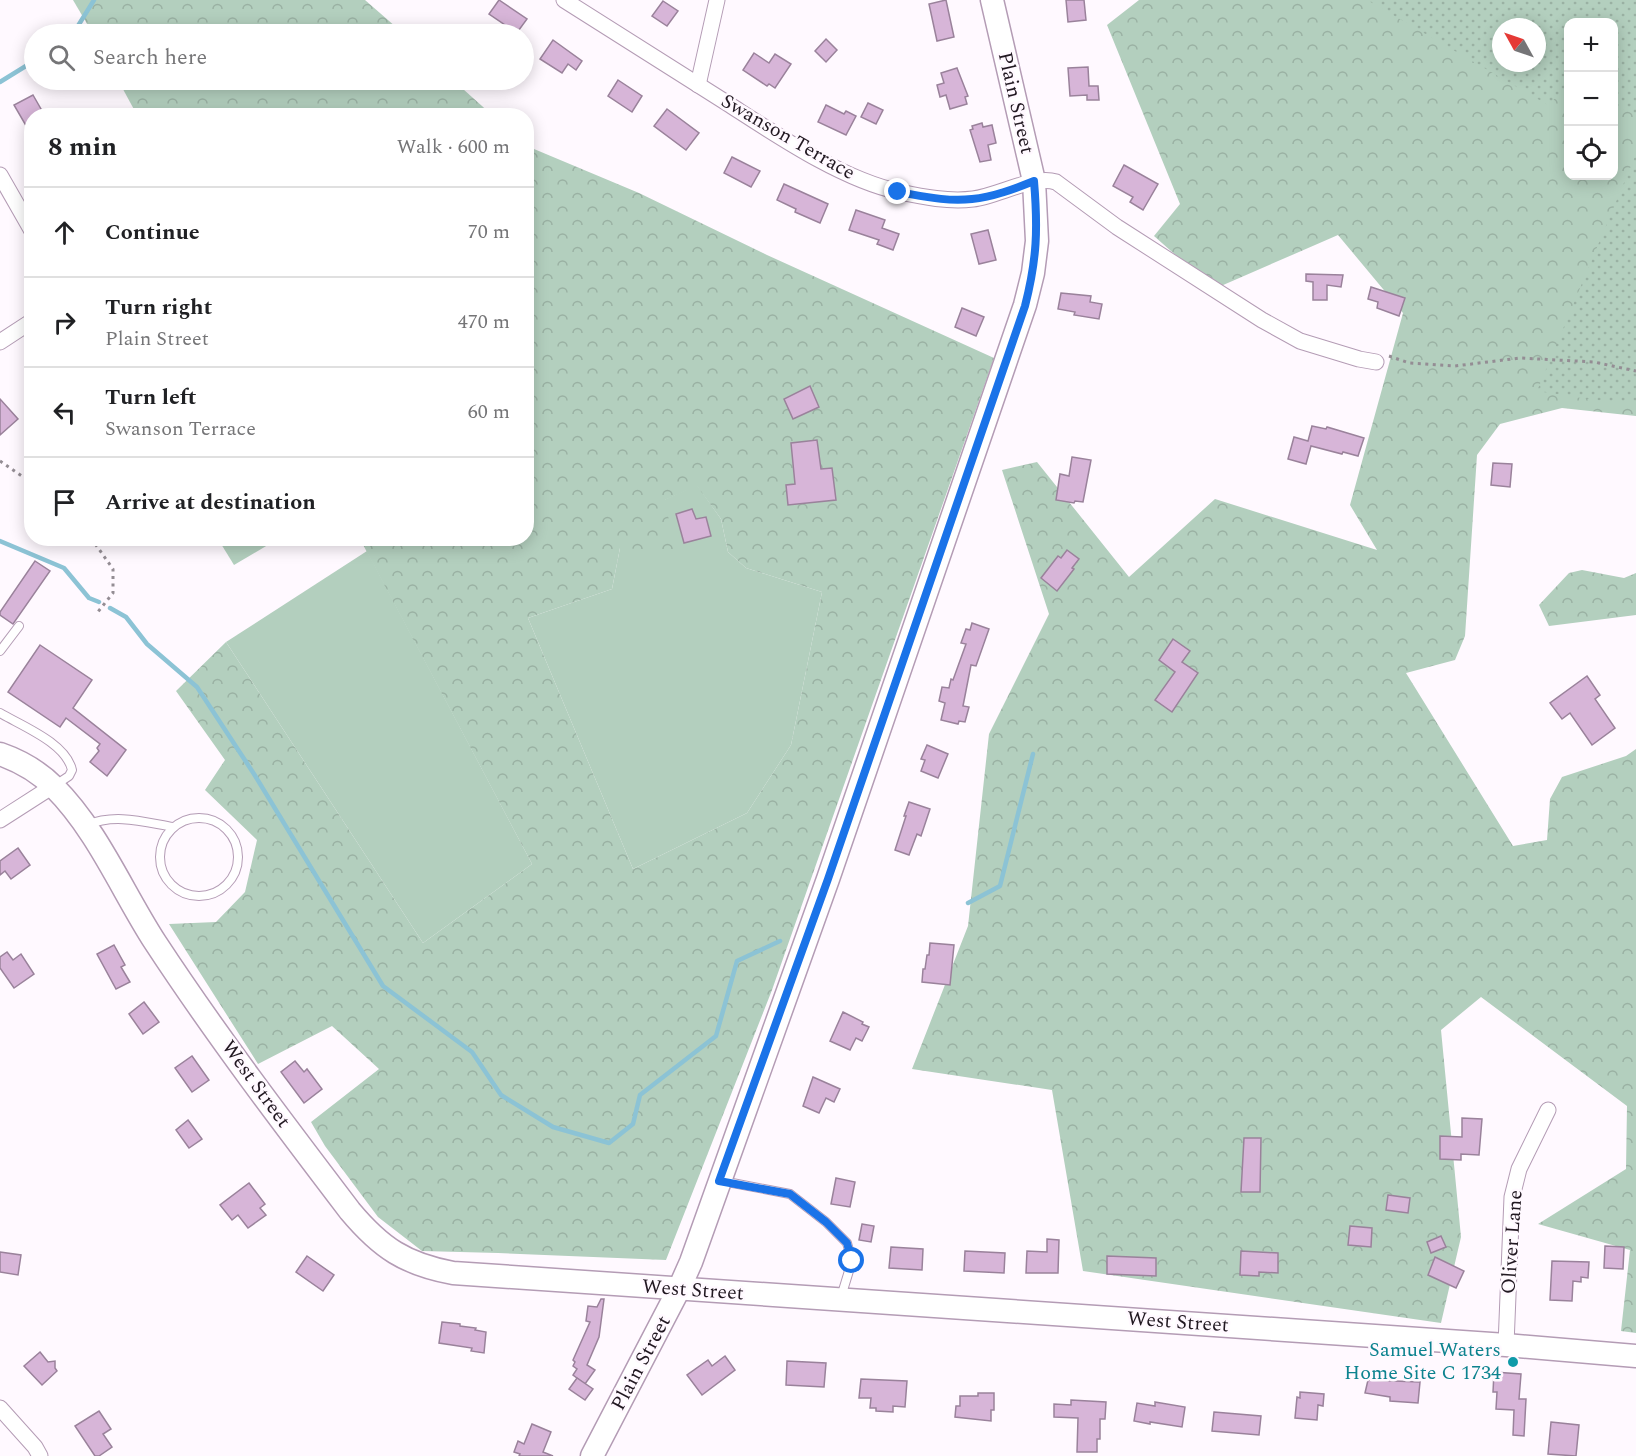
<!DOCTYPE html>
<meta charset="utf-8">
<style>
:root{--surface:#fff;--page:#f2f2f2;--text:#202124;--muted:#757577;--line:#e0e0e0}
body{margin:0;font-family:Spectral,serif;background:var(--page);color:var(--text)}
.controls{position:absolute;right:18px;top:18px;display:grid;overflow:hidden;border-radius:12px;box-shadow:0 3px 15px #0003}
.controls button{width:54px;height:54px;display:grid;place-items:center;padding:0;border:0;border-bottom:2px solid var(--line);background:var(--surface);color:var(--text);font:30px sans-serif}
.compass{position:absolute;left:1492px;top:18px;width:54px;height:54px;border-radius:50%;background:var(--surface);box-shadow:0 3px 15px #0003;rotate:310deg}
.stop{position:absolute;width:18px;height:18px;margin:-14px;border:4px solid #1a73e8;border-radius:50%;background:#fff}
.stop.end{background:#1a73e8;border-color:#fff;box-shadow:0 2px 6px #0008}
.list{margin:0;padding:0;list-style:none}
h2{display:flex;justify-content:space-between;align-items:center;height:78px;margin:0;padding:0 24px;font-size:26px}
h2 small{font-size:20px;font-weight:400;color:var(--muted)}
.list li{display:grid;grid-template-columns:39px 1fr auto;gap:18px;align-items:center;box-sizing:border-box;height:90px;padding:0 24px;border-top:2px solid var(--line)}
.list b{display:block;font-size:22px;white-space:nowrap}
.list p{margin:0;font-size:20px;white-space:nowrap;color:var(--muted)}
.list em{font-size:20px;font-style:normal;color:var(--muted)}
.icon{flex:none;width:33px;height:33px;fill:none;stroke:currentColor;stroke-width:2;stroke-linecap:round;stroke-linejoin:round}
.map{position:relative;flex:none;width:1636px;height:1456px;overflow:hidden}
.search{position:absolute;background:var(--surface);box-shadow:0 3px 15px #0003;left:24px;top:24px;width:510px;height:66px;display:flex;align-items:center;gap:15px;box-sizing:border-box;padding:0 21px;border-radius:33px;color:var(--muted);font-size:22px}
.panel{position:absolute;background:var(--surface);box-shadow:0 3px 15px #0003;left:24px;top:108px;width:510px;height:438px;border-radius:24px}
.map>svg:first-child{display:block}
</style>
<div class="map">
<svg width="1636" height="1456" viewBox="0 0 1636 1456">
<defs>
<pattern id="forest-crowns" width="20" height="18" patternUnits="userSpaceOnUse" patternTransform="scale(1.5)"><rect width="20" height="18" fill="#b3cfbe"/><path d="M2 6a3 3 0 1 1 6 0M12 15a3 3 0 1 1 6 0" fill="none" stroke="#9ab1a3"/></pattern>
<pattern id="park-dots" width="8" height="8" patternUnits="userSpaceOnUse" patternTransform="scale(1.5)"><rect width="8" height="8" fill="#b3cfbe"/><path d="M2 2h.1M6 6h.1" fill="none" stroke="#9ab1a3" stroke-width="1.8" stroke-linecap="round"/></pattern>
</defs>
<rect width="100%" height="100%" fill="#fff9ff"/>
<g fill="#b3cfbe">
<polygon points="697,485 721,519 728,552 746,568 822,592 791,745 747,813 633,869 528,618 612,589 620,548 664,500"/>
<polygon points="218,539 278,539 234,565"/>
<polygon points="367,551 532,864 423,943 226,642"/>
</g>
<g fill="url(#forest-crowns)" fill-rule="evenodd">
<polygon points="73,0 365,0 404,34 93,34"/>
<path d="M1139,0H1636V416L1562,408L1500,424L1477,455L1465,636L1455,660L1406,673L1513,846L1547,840L1550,799L1562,777L1626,756L1636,749V1333L1621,1331L1630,1250L1538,1224L1626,1169L1627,1106L1481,997L1441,1030L1461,1237L1441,1323L1083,1271L1052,1090L912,1069L968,926L989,734L1049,614L1002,470L1037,462L1129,577L1215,499L1377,550L1350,505L1403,313L1338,235L1214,289L1154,236L1180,204L1107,25ZM1568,22H1614V176H1568ZM1501,27H1537V63H1501Z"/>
<polygon points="118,80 453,80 492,115 137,115"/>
<path d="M527,142L534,149L639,193L767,255L994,358L772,990L666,1260L498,1253L422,1251L378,1217L325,1146L311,1122L379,1069L332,1026L258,1064L169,924L216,922L245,892L257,840L205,790L225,760L176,691L226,642L423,943L532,864L360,539L526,538ZM697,486L721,519L728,552L746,568L822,592L791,745L747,813L633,869L528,618L612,589L620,548L675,551L665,500Z"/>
<polygon points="1582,570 1624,578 1636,573 1636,615 1549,626 1539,605 1569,573"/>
</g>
<g fill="url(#park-dots)" fill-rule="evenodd">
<path d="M1367,0H1636V114L1614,106V22H1568V92L1564,90L1548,105ZM1501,27H1537V63H1501Z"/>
<polygon points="1636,154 1636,403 1594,400 1537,391"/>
</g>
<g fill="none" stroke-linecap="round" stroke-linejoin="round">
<g stroke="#8cc3d5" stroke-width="4.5">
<polyline points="73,34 94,0"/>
<polyline points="0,82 34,61"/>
<polyline points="0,541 64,568 89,598 99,602"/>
<polyline points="110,608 126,617 147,644 197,687 254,774 383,986 472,1052 501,1095 553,1127 609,1143 633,1124 640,1095 716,1036 737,961 780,941"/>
<polyline points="968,903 1000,886 1033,754"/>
</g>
</g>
<g fill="#d7b5d8" stroke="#9a829b" stroke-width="1.5">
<polygon points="499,0 527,19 516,34 499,34 505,25 489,14"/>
<polygon points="946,0 954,37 937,41 929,4"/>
<polygon points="1066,0 1084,0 1086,20 1068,22"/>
<polygon points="663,1 678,11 667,26 652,16"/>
<polygon points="826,39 837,50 826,62 815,51"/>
<polygon points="553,40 582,61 576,70 568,64 562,73 540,59"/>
<polygon points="754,53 769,63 775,54 791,64 775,88 769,84 767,86 743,70"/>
<polygon points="1088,67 1089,86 1098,86 1099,100 1087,100 1087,95 1070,96 1068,68"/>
<polygon points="957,68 968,96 965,97 967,104 950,109 946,95 940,97 937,85 944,83 941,73"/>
<polygon points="618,80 642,96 632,112 608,96"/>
<polygon points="33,95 45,116 32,116 32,136 14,105"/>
<polygon points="868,103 883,110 876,124 861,117"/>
<polygon points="826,105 844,114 846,111 856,116 846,135 818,122"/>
<polygon points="667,109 699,133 686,150 654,126"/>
<polygon points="982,123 983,127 992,125 996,143 988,145 991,160 980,162 970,130 973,129 972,126"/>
<polygon points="732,157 760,171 751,187 724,173"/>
<polygon points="1124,165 1158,184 1143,210 1130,202 1133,197 1113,186"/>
<polygon points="784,184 828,204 820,223 795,212 796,209 777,200"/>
<polygon points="856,210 885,220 882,228 899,234 893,250 877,244 879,240 849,230"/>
<polygon points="988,230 996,260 979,264 971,234"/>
<polygon points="1306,274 1343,275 1341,287 1327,285 1327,300 1313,300 1313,282 1306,281"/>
<polygon points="1371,287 1405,298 1399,316 1377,308 1378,302 1368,299"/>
<polygon points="1061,293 1091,296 1090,302 1102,304 1099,319 1074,315 1075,312 1058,309"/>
<polygon points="962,308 984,317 976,336 955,327"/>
<polygon points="810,386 819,407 793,419 784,399"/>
<polygon points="0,399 18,419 0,435"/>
<polygon points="1312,426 1326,429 1327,427 1364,438 1358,456 1343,452 1342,454 1311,446 1306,464 1288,459 1294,437 1308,441"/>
<polygon points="817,440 821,469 832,468 836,500 788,505 786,485 795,484 791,443"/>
<polygon points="1072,457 1091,460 1083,502 1075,501 1074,503 1056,500 1060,474 1069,476"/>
<polygon points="1493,463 1512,464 1510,487 1491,485"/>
<polygon points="692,509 696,519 706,517 711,536 684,543 676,514"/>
<polygon points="1067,550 1079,559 1072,568 1074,569 1057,591 1041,578 1058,556 1061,558"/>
<polygon points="35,561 50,571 13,624 0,615 0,612"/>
<polygon points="972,623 989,629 976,666 971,665 963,706 969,707 965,722 959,721 958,724 941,720 945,703 939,701 942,687 949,688 951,679 953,680 966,644 961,643 966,629 970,630"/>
<polygon points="1173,639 1190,651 1182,662 1198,673 1172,712 1155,700 1175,672 1159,660"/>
<polygon points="40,645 92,680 73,708 126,750 107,776 90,762 99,751 97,748 100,744 66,718 60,727 8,692"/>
<polygon points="1587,676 1600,695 1595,699 1615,728 1592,745 1570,713 1562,719 1550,703"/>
<polygon points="927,745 948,754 938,778 921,771 925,760 921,759"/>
<polygon points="909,802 930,809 921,836 917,834 909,855 895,850 906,816 904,816"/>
<polygon points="18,848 30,865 11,879 5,871 0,875 0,861"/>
<polygon points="930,943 954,945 950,985 922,982 923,969 925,969 927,955 929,955"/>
<polygon points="114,945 125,965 121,967 130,982 116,989 97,954"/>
<polygon points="7,952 13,960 21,954 34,974 14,988 0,968 0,957"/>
<polygon points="144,1002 159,1022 143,1034 129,1014"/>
<polygon points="843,1012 863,1022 862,1024 869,1027 862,1041 856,1038 850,1050 830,1041"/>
<polygon points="192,1056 209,1080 192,1092 175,1068"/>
<polygon points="295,1061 304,1072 307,1069 322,1089 304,1103 281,1072"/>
<polygon points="813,1077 840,1089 834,1102 826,1098 819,1113 803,1106"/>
<polygon points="1462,1118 1482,1119 1479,1155 1461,1154 1461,1160 1440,1159 1440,1136 1462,1137"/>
<polygon points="188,1120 202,1139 189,1148 176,1130"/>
<polygon points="1244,1138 1261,1138 1260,1192 1241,1192"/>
<polygon points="836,1178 855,1182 850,1207 831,1204"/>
<polygon points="249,1183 265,1204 260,1208 266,1215 248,1228 238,1215 232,1220 220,1205"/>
<polygon points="1388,1195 1410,1198 1408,1213 1386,1210"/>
<polygon points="862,1224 874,1226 871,1242 859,1240"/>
<polygon points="1350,1226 1372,1228 1371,1247 1348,1245"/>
<polygon points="1441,1236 1446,1247 1431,1253 1427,1242"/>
<polygon points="1047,1239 1059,1240 1058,1273 1026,1273 1027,1251 1047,1252"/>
<polygon points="1605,1246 1624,1247 1623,1269 1604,1268"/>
<polygon points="891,1247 923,1249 922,1270 889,1268"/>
<polygon points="965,1251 1005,1253 1004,1273 964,1271"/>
<polygon points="1241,1251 1278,1253 1278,1273 1259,1272 1259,1276 1240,1275"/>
<polygon points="0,1252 21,1255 18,1275 0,1272"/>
<polygon points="307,1256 334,1275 323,1291 296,1272"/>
<polygon points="1107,1256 1156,1258 1156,1276 1107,1274"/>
<polygon points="1435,1257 1464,1271 1456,1288 1428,1275"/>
<polygon points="1552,1261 1589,1262 1588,1278 1581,1277 1581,1282 1573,1281 1572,1301 1550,1300"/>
<polygon points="601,1299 604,1299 599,1337 587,1365 595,1370 585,1384 573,1375 577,1369 573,1366 575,1362 573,1360 590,1322 586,1321 588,1306 597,1307"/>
<polygon points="442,1322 460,1324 460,1326 476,1328 475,1330 486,1332 484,1353 471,1351 472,1348 439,1343"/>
<polygon points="40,1352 48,1362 55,1361 55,1368 57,1371 42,1385 24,1366"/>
<polygon points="725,1356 735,1370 702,1395 687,1375 708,1360 712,1366"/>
<polygon points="787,1361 826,1363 824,1387 786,1385"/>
<polygon points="1494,1372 1521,1374 1519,1399 1526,1399 1524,1436 1513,1435 1514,1410 1496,1409 1497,1392 1493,1392"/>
<polygon points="577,1378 593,1389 585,1400 569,1389"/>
<polygon points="861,1379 907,1381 905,1407 893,1406 893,1412 876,1411 876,1408 870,1408 871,1398 859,1398"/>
<polygon points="1368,1380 1420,1382 1418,1403 1390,1401 1390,1397 1365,1393"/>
<polygon points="1300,1392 1324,1394 1323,1406 1318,1405 1317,1420 1295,1418 1297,1397 1300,1398"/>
<polygon points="978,1393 994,1393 994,1410 991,1410 991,1421 955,1417 956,1406 960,1406 960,1396 978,1396"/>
<polygon points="1071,1400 1106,1402 1105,1419 1100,1419 1100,1439 1097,1439 1097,1452 1077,1452 1078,1418 1054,1417 1054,1404 1071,1405"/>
<polygon points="1155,1402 1185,1407 1182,1427 1150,1422 1150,1424 1134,1421 1137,1403 1155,1406"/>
<polygon points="99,1411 111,1429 103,1434 112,1447 99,1456 95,1456 75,1426"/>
<polygon points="1214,1412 1261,1416 1259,1435 1212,1431"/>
<polygon points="1551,1422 1579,1425 1576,1456 1548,1454"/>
<polygon points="532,1424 551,1432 543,1452 553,1456 519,1456 520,1454 514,1452 518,1441 524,1444"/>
</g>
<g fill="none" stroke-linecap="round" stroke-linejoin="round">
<g stroke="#b49cb5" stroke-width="10">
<g id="lane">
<polyline points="0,651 19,626"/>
<path d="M0,713C22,726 66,743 72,770L69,776L57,784"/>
<circle cx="199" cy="857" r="39"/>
<path d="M87,825C115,813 144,822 173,827"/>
<polyline points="722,1181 790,1194 826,1222 847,1243 852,1261 841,1297"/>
</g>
</g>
<g stroke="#b49cb5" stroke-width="17">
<g id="street">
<path d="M564,0C619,35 674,70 730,105C778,136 843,180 900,192C923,197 949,202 973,199C998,196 1033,175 1056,182L1117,227L1262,320L1300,341L1359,359L1376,362"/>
<polyline points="698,85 717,0"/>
<polyline points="0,175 32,231"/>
<polyline points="0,342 32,321"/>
<polyline points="0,820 53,786"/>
<polyline points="1506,1345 1512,1197 1519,1169 1548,1110"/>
<polyline points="0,1408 35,1447 40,1456"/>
</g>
</g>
<g stroke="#b49cb5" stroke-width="25">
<g id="secondary">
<path d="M0,754C20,761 39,772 54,787C98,831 122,891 155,942C216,1035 283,1123 350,1211C381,1248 405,1264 453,1273L1506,1345L1636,1356"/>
<polyline points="592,1456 679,1289 691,1262 828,879 1025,305 1033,273 1037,241 1034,181 992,0"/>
</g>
</g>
<g stroke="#948d94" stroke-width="3" stroke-dasharray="3 4.5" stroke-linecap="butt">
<polyline points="1389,356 1409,363 1455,366 1520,358 1594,362 1636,371"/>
<polyline points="0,461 32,483"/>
<polyline points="91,538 113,569 113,593 97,613"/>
</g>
<use href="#lane" stroke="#fff" stroke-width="8"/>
<use href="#street" stroke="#fff" stroke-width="15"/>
<use href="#secondary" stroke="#fff" stroke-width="22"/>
</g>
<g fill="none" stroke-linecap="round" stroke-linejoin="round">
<path stroke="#1a73e8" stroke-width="8" d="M852,1261L847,1243L826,1222L790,1194L719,1181L828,879L1025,306C1037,259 1038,229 1034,181C1014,189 993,197 972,199C947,202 922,196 898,192"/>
</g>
<circle fill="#0f9aa8" stroke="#fff9ff" stroke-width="2" cx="1513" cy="1362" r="6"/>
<g text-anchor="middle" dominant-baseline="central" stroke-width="5" stroke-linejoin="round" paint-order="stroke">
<g font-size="20" fill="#211821" stroke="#fff9ff">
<text transform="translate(1016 103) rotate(77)">Plain Street</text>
<text transform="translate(788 137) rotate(30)">Swanson Terrace</text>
<text transform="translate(256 1084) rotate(54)">West Street</text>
<text transform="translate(1512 1242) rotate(-86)">Oliver Lane</text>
<text transform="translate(693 1290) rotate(4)">West Street</text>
<text transform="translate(1178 1322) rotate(4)">West Street</text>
<text transform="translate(641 1363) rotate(-62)">Plain Street</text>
</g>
<g font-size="20" fill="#0d838f" stroke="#fff9ff" text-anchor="end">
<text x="1501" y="1350">Samuel Waters<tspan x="1501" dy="23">Home Site C 1734</tspan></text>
</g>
</g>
</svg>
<div class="controls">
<button>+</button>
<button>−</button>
<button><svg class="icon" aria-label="locate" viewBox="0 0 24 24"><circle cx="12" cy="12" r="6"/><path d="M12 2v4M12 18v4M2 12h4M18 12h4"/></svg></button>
</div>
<svg class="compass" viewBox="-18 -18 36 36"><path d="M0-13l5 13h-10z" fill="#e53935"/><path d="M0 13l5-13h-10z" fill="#757577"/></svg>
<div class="stop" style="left:852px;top:1261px"></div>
<div class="stop end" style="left:898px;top:192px"></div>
<div class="search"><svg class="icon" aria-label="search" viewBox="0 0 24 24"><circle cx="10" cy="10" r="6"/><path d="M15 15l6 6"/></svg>Search here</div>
<section class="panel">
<h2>8 min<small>Walk · 600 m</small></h2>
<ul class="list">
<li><svg class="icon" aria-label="ahead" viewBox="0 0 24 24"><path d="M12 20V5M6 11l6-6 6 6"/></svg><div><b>Continue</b></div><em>70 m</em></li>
<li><svg class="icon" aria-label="right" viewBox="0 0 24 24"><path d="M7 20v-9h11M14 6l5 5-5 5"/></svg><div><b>Turn right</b><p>Plain Street</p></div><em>470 m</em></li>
<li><svg class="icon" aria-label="left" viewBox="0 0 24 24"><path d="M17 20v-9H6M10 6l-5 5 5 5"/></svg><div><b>Turn left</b><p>Swanson Terrace</p></div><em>60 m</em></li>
<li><svg class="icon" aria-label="arrive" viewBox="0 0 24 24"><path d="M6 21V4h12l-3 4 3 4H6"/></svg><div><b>Arrive at destination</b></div></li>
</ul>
</section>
</div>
